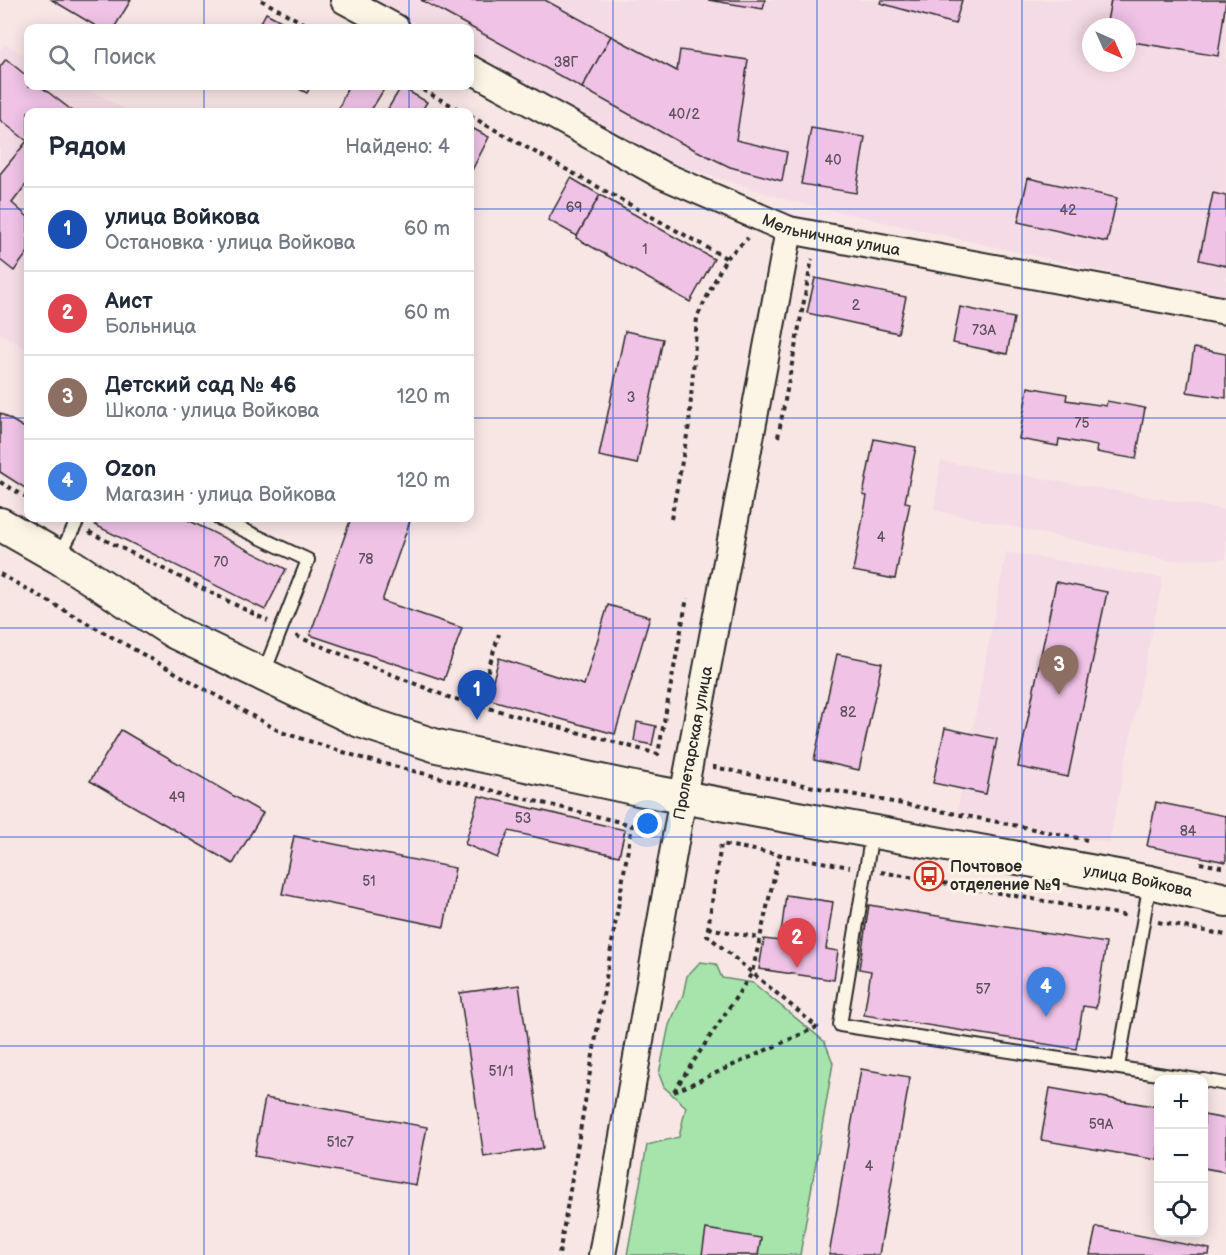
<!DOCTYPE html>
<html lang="ru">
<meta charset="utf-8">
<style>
:root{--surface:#fff;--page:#f6f6f7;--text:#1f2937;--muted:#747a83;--line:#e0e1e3;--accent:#b45309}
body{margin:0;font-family:"Balsamiq Sans",sans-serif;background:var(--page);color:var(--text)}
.controls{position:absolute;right:18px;bottom:18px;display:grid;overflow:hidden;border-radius:12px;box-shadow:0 3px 15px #0003}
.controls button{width:54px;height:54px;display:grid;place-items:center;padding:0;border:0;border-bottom:2px solid var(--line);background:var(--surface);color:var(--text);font:30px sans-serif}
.compass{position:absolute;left:1082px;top:18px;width:54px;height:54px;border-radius:50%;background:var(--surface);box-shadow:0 3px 15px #0003;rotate:135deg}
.you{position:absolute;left:648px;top:824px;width:21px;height:21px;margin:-15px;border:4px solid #fff;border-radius:50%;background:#1a73e8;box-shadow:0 0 0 9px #1a73e833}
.badge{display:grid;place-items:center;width:39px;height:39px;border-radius:50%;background:var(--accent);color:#fff;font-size:20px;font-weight:700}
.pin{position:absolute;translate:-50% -50px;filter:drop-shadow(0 2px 3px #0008)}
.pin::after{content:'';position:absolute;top:32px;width:21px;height:18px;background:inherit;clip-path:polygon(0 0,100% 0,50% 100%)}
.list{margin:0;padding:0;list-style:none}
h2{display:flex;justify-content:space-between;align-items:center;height:78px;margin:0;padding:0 24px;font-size:26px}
h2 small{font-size:20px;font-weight:400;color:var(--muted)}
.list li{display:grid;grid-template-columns:39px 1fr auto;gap:18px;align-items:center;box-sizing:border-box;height:84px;padding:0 24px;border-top:2px solid var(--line)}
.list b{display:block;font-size:22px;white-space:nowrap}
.list p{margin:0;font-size:20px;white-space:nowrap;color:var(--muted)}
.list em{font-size:20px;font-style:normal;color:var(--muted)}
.icon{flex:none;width:33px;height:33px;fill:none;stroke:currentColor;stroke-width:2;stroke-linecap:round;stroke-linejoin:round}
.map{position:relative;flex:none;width:1226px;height:1255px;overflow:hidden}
.search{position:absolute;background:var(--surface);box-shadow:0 3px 15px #0003;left:24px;top:24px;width:450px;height:66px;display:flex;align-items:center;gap:15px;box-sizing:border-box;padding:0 21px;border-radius:12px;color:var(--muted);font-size:22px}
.panel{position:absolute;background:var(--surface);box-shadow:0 3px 15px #0003;left:24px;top:108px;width:450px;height:414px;border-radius:12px}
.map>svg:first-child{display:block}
</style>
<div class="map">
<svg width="1226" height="1255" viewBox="0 0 1226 1255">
<rect width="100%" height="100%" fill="#f8e6e5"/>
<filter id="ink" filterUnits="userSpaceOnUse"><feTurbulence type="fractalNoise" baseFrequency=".0167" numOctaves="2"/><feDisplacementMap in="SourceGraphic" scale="12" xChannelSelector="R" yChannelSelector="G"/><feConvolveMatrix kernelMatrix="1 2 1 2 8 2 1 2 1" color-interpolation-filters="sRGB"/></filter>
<g filter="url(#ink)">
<g fill="#f5dbe5" fill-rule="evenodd">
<path d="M373,0H1226V299L791,201L670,163L470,53V28H425ZM1091,27H1127V63H1091Z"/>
<polygon points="5,44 28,57 28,86 81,86 131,112 28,112 28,350 0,333 0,51"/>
<polygon points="941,461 1226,510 1226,559 1166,560 934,510"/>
<polygon points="1006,552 1163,578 1109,843 957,813"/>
</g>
<polygon fill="#a6e4ac" stroke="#68886c" stroke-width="1.5" points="700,962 716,964 722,978 753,983 825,1042 833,1063 800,1255 627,1255 647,1145 679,1137 686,1107 664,1087 659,1074 669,1025 683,995 687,976"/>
<g fill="#efc2e6" stroke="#2b2b2b" stroke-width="1.5">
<polygon points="52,0 131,0 114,28 99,28"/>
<polygon points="421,0 545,0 611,36 582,88"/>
<polygon points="708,0 765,0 763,9"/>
<polygon points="881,0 962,0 955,24 880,3"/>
<polygon points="1111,0 1226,0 1218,56 1127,41 1127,27 1106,27"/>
<polygon points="266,13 285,23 282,28 258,28"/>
<polygon points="611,36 677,71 680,50 748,60 736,140 787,152 782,181 730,167 679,142 582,88"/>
<polygon points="6,59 28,77 28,86 40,86 74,112 28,112 28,182 12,203 28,217 28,252 14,271 0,260 0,174 27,141 0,120 0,67"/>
<polygon points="293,86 311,86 307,93"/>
<polygon points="348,86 386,86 370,112 343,112 339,108"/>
<polygon points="401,87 427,102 421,112 386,112"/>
<polygon points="470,127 489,137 470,174"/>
<polygon points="811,128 865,137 856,193 801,184"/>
<polygon points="571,178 600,195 577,236 548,220"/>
<polygon points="1028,178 1117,198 1107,242 1018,222"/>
<polygon points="1213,193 1226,196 1226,266 1199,260"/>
<polygon points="600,195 714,259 690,302 576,238"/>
<polygon points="815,278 906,297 898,333 807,313"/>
<polygon points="960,307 1014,318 1007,354 953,343"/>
<polygon points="625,331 663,339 637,464 599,456"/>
<polygon points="1194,348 1226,354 1226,398 1187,392"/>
<polygon points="1028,387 1067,394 1066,400 1106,406 1107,401 1145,408 1136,459 1096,452 1097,446 1059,439 1058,446 1019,439"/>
<polygon points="0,413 28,430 28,490 0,472"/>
<polygon points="874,439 916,447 905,502 910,503 895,579 853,571 867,496 863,495"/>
<polygon points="99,518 184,518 286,569 265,610 95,525"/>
<polygon points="351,518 411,518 382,601 462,628 444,680 310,635"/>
<polygon points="1056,582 1107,592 1068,777 1018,767"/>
<polygon points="608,605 650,617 615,734 488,699 499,658 584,685"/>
<polygon points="837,654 882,663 859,770 814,760"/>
<polygon points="637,722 656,726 652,745 634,741"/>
<polygon points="945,728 997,739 986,794 933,783"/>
<polygon points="121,730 263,813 233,864 90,781"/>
<polygon points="479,796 625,830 619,856 509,831 497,858 465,844"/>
<polygon points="1156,802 1226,816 1226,862 1147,846"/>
<polygon points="294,836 455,868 444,927 282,894"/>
<polygon points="786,895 833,902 826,949 838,951 834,980 759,969 764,939 780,941"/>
<polygon points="869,905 1106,943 1096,1008 1083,1006 1076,1049 864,1015 871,971 859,969"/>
<polygon points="519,985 543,1148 484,1157 460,993"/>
<polygon points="861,1069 910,1077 879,1255 829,1255"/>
<polygon points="1050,1088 1158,1107 1158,1160 1041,1140"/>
<polygon points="265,1098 427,1127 416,1185 254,1156"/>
<polygon points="1204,1115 1226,1119 1226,1172 1204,1168"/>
<polygon points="1096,1227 1210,1249 1209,1255 1090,1255"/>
<polygon points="706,1229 761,1238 758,1255 702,1255"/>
</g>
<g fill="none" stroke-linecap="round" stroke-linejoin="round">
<g stroke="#2b2b2b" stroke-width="16">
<g id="service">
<polyline points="218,518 308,560 263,675"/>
<polyline points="59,556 79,518"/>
<polyline points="872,833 840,1025 1197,1080"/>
<polyline points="1118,1067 1150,882"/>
<polyline points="1204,1080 1226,1084"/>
</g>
</g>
<g stroke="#2b2b2b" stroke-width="30">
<g id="minor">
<polyline points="344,0 396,28"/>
<path id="s1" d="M470,69L660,174L789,230L1226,311"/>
<path id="s2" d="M602,1255L683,797L789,230"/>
</g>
</g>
<g stroke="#2b2b2b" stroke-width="36">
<g id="tertiary">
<path id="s3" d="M0,524L58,557L174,632L360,721L437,746L638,789L1150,882L1226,900"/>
</g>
</g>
<g stroke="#2b2b2b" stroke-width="4" stroke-dasharray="4.5 4.5" stroke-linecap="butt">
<polyline points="261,0 312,28"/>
<polyline points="415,86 464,112"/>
<polyline points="470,116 726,258"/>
<polyline points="778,437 812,259"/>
<polyline points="0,482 28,498"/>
<polyline points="671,519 689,425 697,317 726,258 748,238"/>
<polyline points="89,532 268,621"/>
<polyline points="0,574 281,732 365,759 632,825 559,1255"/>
<polyline points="296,636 448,697 658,754 687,598"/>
<polyline points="477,706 499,634"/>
<path d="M714,765V767C838,793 963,814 1087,840"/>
<polyline points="1200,863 1226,868"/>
<polyline points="881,872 1128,916"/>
<polyline points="1158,922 1226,935"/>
<polyline points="708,928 760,938"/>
<polyline points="674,1091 752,973 779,855"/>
<polyline points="674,1092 817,1027 707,935 721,844 850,867"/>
</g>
<use href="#service" stroke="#fcf5e5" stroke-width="12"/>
<use href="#minor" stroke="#fcf5e5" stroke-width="26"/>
<use href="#tertiary" stroke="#fcf5e5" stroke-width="32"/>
</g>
</g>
<path fill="none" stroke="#1d4ed8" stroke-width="1.5" stroke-opacity="0.55" d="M204,0V28M409,0V28M613,0V1255M817,0V1255M1022,0V1255M204,86V112M409,86V112M0,209H28M470,209H1226M0,418H28M470,418H1226M204,518V1255M409,518V1255M0,628H1226M0,837H1226M0,1046H1226"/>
<defs>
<g id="bus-ring" transform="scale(1.5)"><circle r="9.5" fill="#fcf5e5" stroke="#c8321e" stroke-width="1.5"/><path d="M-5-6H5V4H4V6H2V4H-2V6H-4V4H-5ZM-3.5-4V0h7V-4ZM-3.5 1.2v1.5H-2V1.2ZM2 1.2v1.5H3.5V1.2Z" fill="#c8321e"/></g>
</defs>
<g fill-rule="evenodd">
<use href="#bus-ring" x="929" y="876"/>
</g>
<g text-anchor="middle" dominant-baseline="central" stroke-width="6" stroke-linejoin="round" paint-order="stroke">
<g font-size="14" fill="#5c515a">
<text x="566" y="62">38Г</text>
<text x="684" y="114">40/2</text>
<text x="833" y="160">40</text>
<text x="574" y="207">69</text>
<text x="1068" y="210">42</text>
<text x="645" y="249">1</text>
<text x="856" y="305">2</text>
<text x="984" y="330">73А</text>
<text x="631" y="397">3</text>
<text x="1082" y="423">75</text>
<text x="881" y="537">4</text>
<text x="366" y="559">78</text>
<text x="221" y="562">70</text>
<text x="848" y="712">82</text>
<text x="177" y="797">49</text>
<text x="523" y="818">53</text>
<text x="1188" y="831">84</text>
<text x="369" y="881">51</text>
<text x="983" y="989">57</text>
<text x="501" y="1071">51/1</text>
<text x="1101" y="1124">59А</text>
<text x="340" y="1142">51с7</text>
<text x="869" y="1166">4</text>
</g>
<g font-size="16" fill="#2b2b2b" stroke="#fcf5e5">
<text stroke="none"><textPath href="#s1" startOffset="400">Мельничная улица</textPath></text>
<text stroke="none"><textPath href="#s2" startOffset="520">Пролетарская улица</textPath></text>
<text stroke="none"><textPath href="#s3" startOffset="1206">улица Войкова</textPath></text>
</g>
<g font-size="16" font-weight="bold" fill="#2b2b2b" stroke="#fcf5e5" text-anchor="start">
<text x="950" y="867">Почтовое<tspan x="950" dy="18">отделение №9</tspan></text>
</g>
</g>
</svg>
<div class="controls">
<button>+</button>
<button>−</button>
<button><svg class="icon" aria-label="locate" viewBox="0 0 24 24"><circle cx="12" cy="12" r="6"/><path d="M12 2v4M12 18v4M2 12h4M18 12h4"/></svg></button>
</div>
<svg class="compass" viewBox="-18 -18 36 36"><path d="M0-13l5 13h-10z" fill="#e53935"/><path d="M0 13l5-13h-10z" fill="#747a83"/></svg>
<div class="you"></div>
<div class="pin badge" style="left:477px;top:720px;background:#1a4fb4">1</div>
<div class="pin badge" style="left:797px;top:968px;background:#e0444e">2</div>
<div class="pin badge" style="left:1059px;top:695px;background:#8d6e63">3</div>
<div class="pin badge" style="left:1046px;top:1017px;background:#3f7fe0">4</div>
<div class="search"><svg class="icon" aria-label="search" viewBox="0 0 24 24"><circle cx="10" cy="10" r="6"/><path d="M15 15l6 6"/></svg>Поиск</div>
<section class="panel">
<h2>Рядом<small>Найдено: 4</small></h2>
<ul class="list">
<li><span class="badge" style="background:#1a4fb4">1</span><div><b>улица Войкова</b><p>Остановка · улица Войкова</p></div><em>60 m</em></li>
<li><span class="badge" style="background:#e0444e">2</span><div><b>Аист</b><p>Больница</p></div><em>60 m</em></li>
<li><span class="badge" style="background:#8d6e63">3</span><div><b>Детский сад № 46</b><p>Школа · улица Войкова</p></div><em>120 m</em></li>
<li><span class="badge" style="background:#3f7fe0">4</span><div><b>Ozon</b><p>Магазин · улица Войкова</p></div><em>120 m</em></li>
</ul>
</section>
</div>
